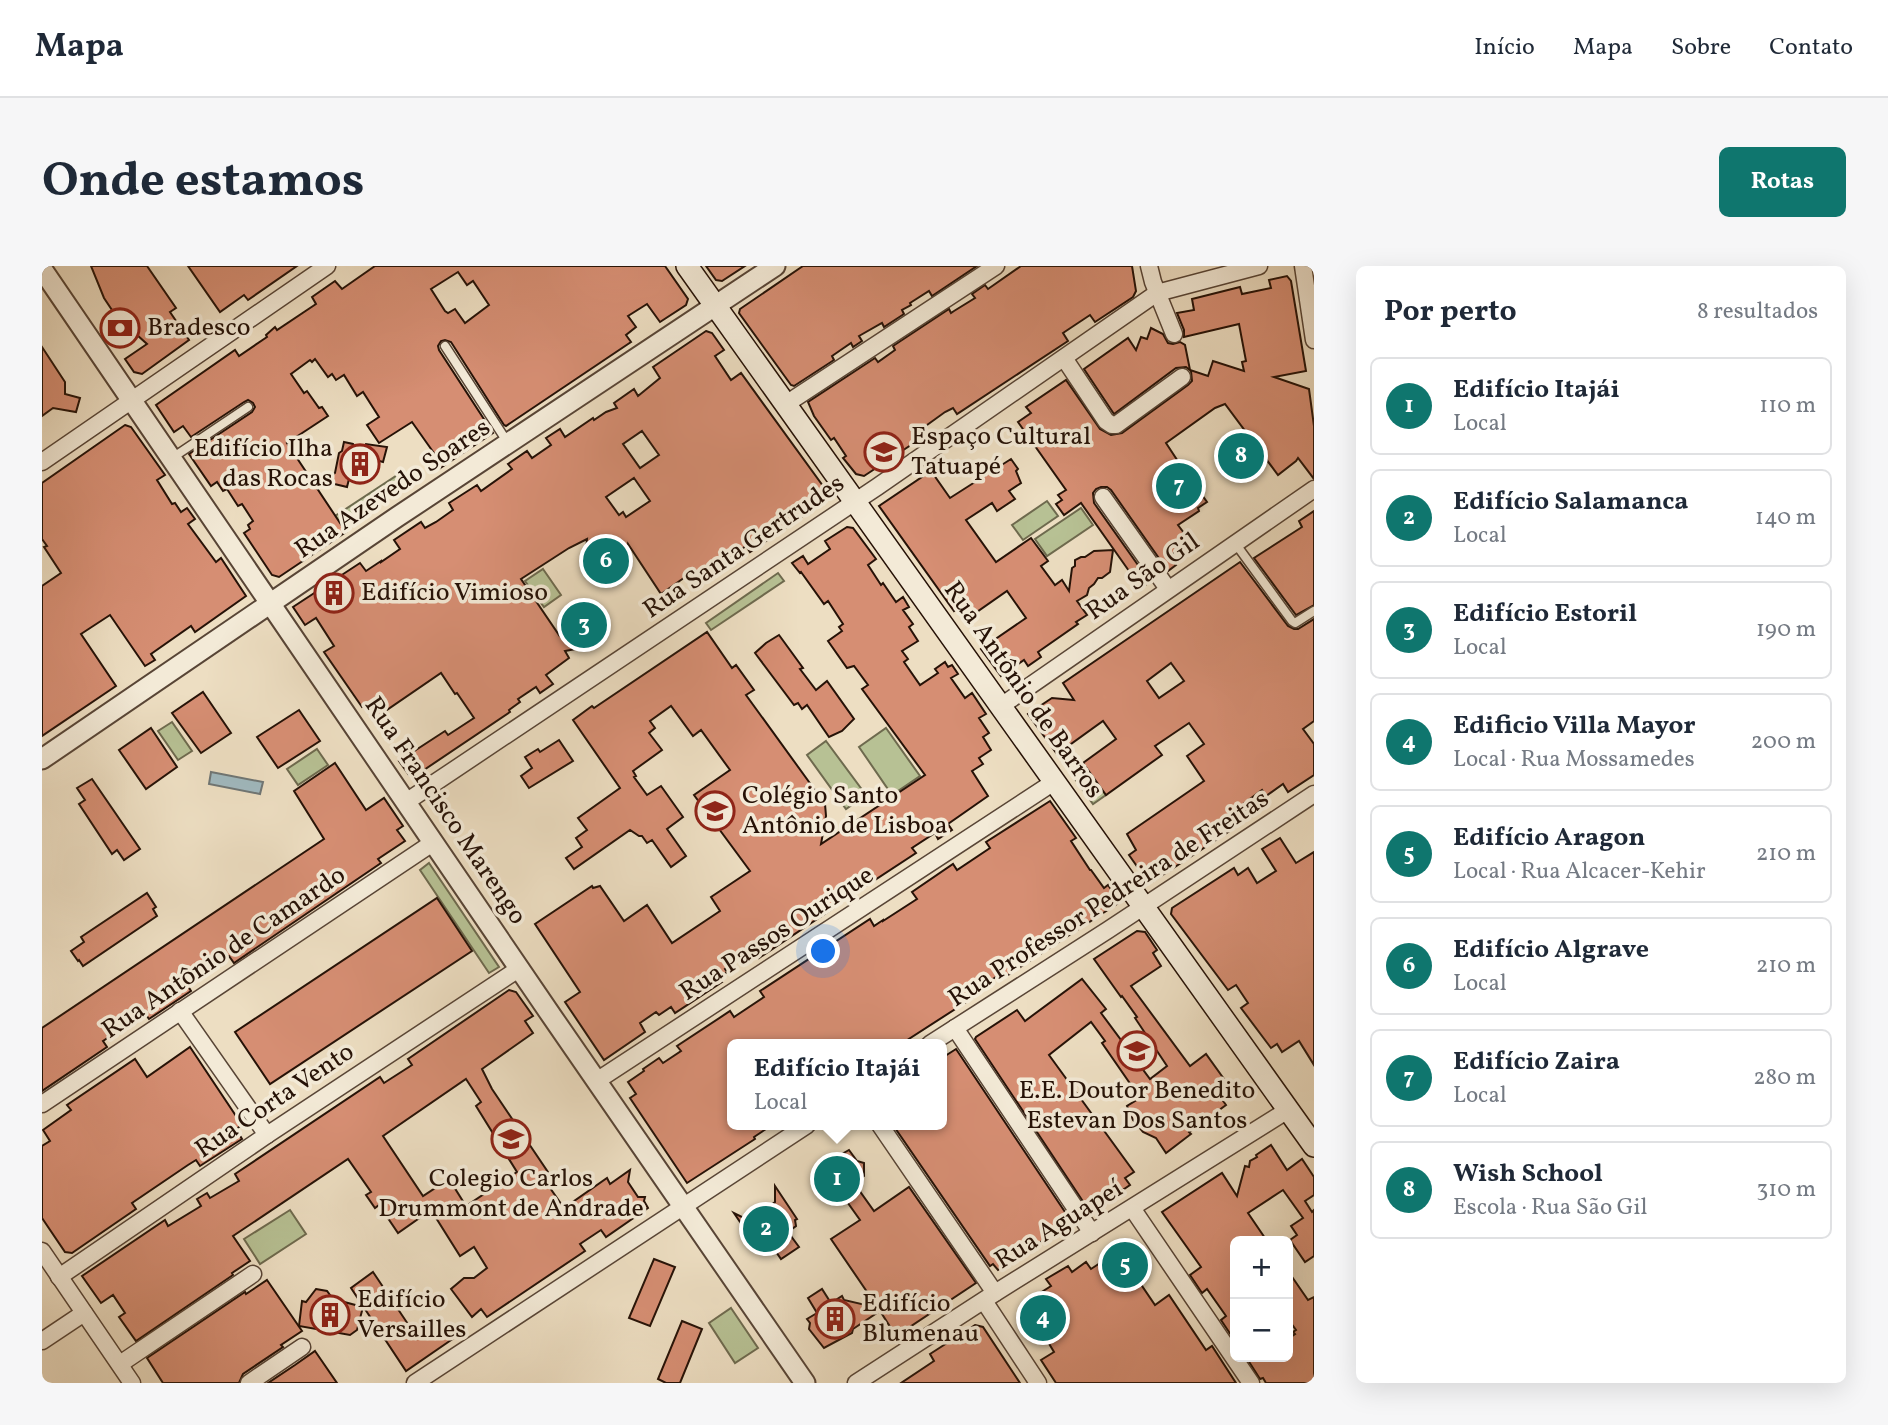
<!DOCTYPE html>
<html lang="pt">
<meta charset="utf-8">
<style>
:root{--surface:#fff;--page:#f6f6f7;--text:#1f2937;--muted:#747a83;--line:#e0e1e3;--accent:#0f766e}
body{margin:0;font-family:Vollkorn,serif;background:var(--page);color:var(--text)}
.controls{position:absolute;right:21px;bottom:21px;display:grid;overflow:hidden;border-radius:10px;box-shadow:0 7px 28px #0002}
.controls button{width:63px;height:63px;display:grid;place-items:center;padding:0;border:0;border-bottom:2px solid var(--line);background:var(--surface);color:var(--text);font:35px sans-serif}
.you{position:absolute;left:782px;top:686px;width:24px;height:24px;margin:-18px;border:5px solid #fff;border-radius:50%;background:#1a73e8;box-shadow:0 0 0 10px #1a73e833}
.badge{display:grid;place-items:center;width:46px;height:46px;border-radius:50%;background:var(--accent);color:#fff;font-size:23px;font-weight:700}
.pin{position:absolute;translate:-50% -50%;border:4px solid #fff;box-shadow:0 2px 7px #0006}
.popup{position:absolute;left:685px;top:773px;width:220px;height:91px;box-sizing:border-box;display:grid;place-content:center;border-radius:10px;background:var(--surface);filter:drop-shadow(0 2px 5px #0005);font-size:23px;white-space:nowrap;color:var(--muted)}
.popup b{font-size:26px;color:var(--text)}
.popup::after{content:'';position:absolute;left:50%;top:100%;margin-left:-14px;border:14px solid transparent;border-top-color:var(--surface)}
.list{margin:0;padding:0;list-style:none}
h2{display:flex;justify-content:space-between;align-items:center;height:91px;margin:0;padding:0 28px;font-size:30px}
h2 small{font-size:23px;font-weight:400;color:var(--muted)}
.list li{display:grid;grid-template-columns:46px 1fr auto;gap:21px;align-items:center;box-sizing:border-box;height:98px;margin:0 14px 14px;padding:0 14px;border:2px solid var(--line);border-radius:10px}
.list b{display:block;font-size:26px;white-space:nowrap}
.list p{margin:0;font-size:23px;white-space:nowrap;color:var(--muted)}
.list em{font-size:23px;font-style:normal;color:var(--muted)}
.map{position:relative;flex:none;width:1272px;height:1117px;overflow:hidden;border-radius:10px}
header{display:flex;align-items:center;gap:42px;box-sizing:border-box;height:98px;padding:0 35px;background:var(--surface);border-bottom:2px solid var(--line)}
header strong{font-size:33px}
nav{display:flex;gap:38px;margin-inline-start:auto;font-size:24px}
.intro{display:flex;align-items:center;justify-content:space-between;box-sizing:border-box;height:168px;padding:0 42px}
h1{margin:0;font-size:49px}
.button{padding:18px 32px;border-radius:10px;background:var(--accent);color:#fff;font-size:24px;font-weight:700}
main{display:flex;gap:42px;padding:0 42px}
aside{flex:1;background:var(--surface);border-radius:10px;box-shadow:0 7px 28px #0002}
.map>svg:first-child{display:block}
</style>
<header>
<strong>Mapa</strong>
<nav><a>Início</a><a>Mapa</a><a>Sobre</a><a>Contato</a></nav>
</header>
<div class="intro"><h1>Onde estamos</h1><a class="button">Rotas</a></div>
<main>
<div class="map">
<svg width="1272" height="1117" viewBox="0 0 1272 1117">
<rect width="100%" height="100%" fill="#eddec2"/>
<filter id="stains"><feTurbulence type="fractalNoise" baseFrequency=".00286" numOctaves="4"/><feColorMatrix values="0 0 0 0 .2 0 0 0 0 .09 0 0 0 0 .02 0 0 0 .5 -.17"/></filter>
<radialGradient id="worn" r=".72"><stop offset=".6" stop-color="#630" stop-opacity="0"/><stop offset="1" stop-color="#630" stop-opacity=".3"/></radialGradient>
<g fill="#b7c194" stroke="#6e6a4e" stroke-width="2">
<polygon points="360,206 364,213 298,257 293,250"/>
<polygon points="1005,235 1016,250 981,274 970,259"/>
<polygon points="1039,242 1051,259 1005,290 993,273"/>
<polygon points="501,303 519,329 502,341 483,315"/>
<polygon points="736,307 742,315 669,364 664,357"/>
<polygon points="130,456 150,485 136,494 116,465"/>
<polygon points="844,462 878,510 850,529 817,481"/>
<polygon points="784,475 824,529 804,543 765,489"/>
<polygon points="275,483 286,499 256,519 245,503"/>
<polygon points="1041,497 1064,529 1051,538 1028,506"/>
<polygon points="387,597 457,701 447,707 378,604"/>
<polygon points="248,944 264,968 218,998 202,973"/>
<polygon points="689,1042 716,1082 693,1097 667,1057"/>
</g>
<polygon fill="#a0b9bf" stroke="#6f7675" stroke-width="2" points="169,506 221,516 218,528 167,518"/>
<g fill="#d68e73" stroke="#261207" stroke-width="2" fill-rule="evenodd">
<polygon points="49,0 105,0 134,42 128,46 147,74 100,108 92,106 83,93 105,78 74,50 62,32"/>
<polygon points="146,0 255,0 206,34 202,29 178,46"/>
<path d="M333,0H623L646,33L644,39L618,56L605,38L586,50L594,61L584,69L589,76L464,160L462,159L409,76L403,74L399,75L396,80L397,84L451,167L397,203L390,193L394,190L370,156L337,177L325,159L337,151L321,126L315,130L302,109L294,114L290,108L286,111L273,93L270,96L268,94L249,108L262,127L265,125L277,142L280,141L286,150L245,177L304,266L237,311L230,309L202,267L208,263L206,259L211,255L200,238L196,240L185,223L181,225L175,216L169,220L147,188L210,146L213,141L211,137L206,134L202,136L149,171L141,160L132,166L114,139L193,84L197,90L225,71L224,69L233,61L235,64L274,38L270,31L293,15L300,23ZM416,6L425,19L431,15L447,39L423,57L413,43L406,47L403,45L389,23Z"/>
<polygon points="664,0 703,0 680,15 674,14"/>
<polygon points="761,0 935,0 890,30 887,25 868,37 869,39 860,44 862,48 842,61 840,57 817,70 820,75 811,81 809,77 790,90 792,94 752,120 749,119 697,47 698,43"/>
<polygon points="979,0 1090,0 1094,25 1091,31 1053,56 1048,49 1021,67 1026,75 915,148 911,142 903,146 874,167 878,173 822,210 814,208 801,192 804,190 792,172 789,174 772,150 766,136 833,92 836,96 853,84 851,80 907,43 909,47 912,45 933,32 930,28 943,19 946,23"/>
<polygon points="1245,10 1249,15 1264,105 1232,111 1267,123 1272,160 1272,213 1256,192 1254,195 1236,209 1183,138 1173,142 1124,177 1145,209 1151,209 1150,215 1165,236 1156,242 1157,245 1136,259 1148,275 1128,290 1134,299 1126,305 1069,224 1065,221 1059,221 1054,223 1051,227 1052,237 1108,316 1099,322 1039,237 1022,249 1014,238 1020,234 1016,229 1024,224 976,156 989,147 984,141 1024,114 1058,163 1069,169 1080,167 1146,119 1150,115 1149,105 1144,101 1134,102 1072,148 1042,103 1086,72 1094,84 1099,71 1105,73 1109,62 1121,68 1126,77 1131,78 1138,76 1143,79 1148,104 1166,110 1171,95 1202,105 1200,96 1204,95 1197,58 1142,71 1142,64 1135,47 1152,44 1150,33 1198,21 1200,28 1229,22 1227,14"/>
<path d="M664,65L670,67L682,84L673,90L689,114L699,107L789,231L708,286L704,280L687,292L690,297L662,316L660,313L646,309L619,328L586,278L582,306L576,305L575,310L570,309L569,314L557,313L554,309L550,308L543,297L545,273L527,282L479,313L517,369L525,347L539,338L543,341L551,338L558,346L561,359L564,360L561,373L553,375L549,383L544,378L539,382L523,385L527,392L504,409L511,418L498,427L494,421L476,433L478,436L467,444L468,446L373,510L367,509L357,495L403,465L406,469L432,452L415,427L413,428L399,407L336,450L327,437L320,441L282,386L292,380L274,352L263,359L251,341L318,297L324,305L339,295V296L358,283L352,274L379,256L383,262L394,256L411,244L407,237L435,219L439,225L470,203L466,198L485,185L490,192L509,179L504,172L518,163L523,171L551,152L552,154L564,146L575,142L572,137L592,123L596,130L618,112L611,101ZM600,165L617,189L598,202L581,178ZM592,212L608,235L584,251L581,246L577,249L564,231Z"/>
<polygon points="0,81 23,116 23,128 38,132 34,146 11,142 0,150"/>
<polygon points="83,159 89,161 123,209 115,214 130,238 133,237 139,246 145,242 153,253 146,258 174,296 179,292 204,330 153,366 149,360 109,388 113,394 103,400 68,349 39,368 74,420 0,470 0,320 19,307 2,281 5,280 0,273 0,217"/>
<polygon points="302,176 311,178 320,191 324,178 345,181 341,196 334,194 332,205 317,216 307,213 305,221 280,215 293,207 297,187 300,185"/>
<polygon points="969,193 976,203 974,205 979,217 967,225 973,233 955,245 950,237 924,254 954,296 989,272 1006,295 999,300 1013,319 1020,314 1027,325 1030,302 1033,300 1033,294 1039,291 1043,291 1052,285 1071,284 1068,306 1060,312 1056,312 1052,318 1047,322 1045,329 1035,335 1045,349 1034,356 1036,358 996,386 999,391 986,400 982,394 959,410 939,383 984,352 965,325 929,350 921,338 912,345 837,240 889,205 908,232"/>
<polygon points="1272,245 1272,339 1254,349 1212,292 1260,261 1257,255"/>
<polygon points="805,261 811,262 834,293 826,299 839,319 841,317 854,336 861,331 867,341 861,344 871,358 867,361 876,375 860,385 866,393 862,396 878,419 896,407 893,403 903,396 906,401 910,399 916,408 909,412 923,432 930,427 944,448 937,452 947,467 941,471 949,484 937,492 941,498 930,505 946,530 906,558 910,564 896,573 893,567 870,582 874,587 816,625 810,615 792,627 799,637 717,692 711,683 683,703 685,706 677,712 680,716 633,747 629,741 617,749 614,746 598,757 603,766 562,794 523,736 538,726 493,658 550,620 551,622 558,620 582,655 605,639 630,677 678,645 669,631 708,605 652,529 688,504 659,464 651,470 629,440 608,455 613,462 607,467 620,484 591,505 594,510 592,511 605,529 619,520 641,551 625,563 644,590 629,601 610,574 605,577 600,570 597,570 588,564 532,603 524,592 540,581 534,572 545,564 536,552 578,522 531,454 550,440 552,442 665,366 690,402 694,399 712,424 704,429 783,538 784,550 779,578 883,509 820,423 826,419 812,400 805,402 786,375 800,365 797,361 801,358 786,335 782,338 759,306 758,307 750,297 761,290 766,298 788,283 783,275"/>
<path d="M1198,296L1246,360L1252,363H1256L1272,353V455L1261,463L1272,478V509L1246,526L1241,518L1224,530L1220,524L1200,539L1209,551L1110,616H1106L1087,589L1094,584L1085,568L1162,515L1145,490L1162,478L1147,457L1113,480L1120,489L1064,529L1041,497L1074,473L1061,455L1015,488L986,448L1010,432L1032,434L1021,417ZM1129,397L1142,415L1117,432L1105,415Z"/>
<polygon points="737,369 761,402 758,403 774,424 785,415 812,453 800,465 787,471 765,439 760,443 756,437 752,439 713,387 724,377"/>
<polygon points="161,426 189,467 159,487 130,447"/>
<polygon points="257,444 278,475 236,502 215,471"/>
<polygon points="109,462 135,501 104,523 77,484"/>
<polygon points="517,474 531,495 487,522 479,510 490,502 483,491 496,483 498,486"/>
<polygon points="293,497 324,544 342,532 361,560 355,564 363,575 336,593 339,597 192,697 187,690 166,703 168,705 146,720 149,725 107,753 102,746 68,766 70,769 61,775 65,781 0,825 0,762 282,573 252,525"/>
<polygon points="50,513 98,583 82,594 75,584 70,588 37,538 43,534 35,522"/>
<polygon points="1008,535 1034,572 1029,575 1048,604 1049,604 1062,622 1066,619 1078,636 960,713 957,709 929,727 932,731 859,778 690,778 690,859 730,859 712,871 713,873 645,917 588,832 594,828 586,816 602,805 601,803 617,792 621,797 639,785 635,780 688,745 692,751 722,731 718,725 828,653 832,660 841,654 841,655 875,633 870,626 911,598 915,604 948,582 944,576"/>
<polygon points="1238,572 1254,597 1272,586 1272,799 1257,775 1240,786 1235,778 1229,782 1199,742 1206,737 1194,719 1186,724 1129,648 1130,642 1192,602 1196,609 1206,602 1215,617 1234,605 1220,583"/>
<polygon points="105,627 114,641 111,643 115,650 41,700 37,694 36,695 29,685 42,676 39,671"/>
<polygon points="395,632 430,685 228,818 193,766"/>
<polygon points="1095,665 1103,666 1115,684 1111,687 1119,700 1089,720 1148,800 1164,788 1182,813 1171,821 1184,839 1147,866 1149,868 1124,887 1114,872 1101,866 1091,854 1085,840 1098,832 1060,777 1063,775 1049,756 1007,789 1092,906 1083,912 1088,919 1048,946 933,773 934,771 975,744 983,755 1040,713 1064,743 1059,747 1108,813 1125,800 1093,752 1095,751 1080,730 1079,731 1052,693"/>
<path d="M467,724L474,726L491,750L483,755L491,767L440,803L450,823L512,915L506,919L522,942L565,912L568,918L588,904L586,916L596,931H603L602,935L606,942L564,971L559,964L538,978L543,985L445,1051L439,1043L430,1051L409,1023L422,1012H432L445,1002L432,981L418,990L389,944L356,967L337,939L333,942L324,929L329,926L306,893L191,970L208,995L190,1007L191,1009L94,1075L77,1051L83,1047L71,1029L59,1037L40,1010L123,954L126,960L159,940L155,933L165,927L168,932L197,915L193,908L338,811L342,817L370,799L366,793ZM424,813L439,836L434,840L475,906L424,940L407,913L381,930L341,870Z"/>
<polygon points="148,781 200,859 194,863 200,873 158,900 154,894 146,899 90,937 94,943 30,987 23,986 0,952 0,880 8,875 1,864 29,844 25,839 93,793 105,811"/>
<polygon points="914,783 1025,949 1014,957 1018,963 956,1004 951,998 948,1000 851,859 900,859 900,792"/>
<polygon points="1229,879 1245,904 1260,893 1272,911 1272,929 1263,935 1270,946 1272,944 1272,990 1263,996 1248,974 1255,969 1249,960 1261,952 1241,924 1206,947 1225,975 1193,975 1193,1075 1179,1054 1184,1050 1165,1023 1160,1027 1148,1009 1159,1001 1120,946 1180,907 1195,930 1203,900 1207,901 1208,895 1215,891 1214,889"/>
<polygon points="807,884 815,895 822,897 822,910 812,917 832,945 867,921 934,1017 854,1070 838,1045 811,1063 810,1067 806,1069 782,1082 767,1063 768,1057 765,1053 775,1047 766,1032 780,1023 789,1037 800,1030 802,1034 836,1042 789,973 818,954 798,926 788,933 778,930 776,926 777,921 770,910 784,897"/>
<polygon points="733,920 755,953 753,954 754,960 746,966 757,981 739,993 728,977 721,982 713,978 692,947 712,957 715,949 733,936"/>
<polygon points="1090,976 1106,1004 1094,1011 1113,1039 1127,1029 1164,1084 1170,1080 1194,1117 1014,1117 999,1094 1012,1086 1003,1071 995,1068 988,1058 986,1050 991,1047 984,1036 1009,1020 1004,1013 1026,1000 1030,1006 1044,996 1049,1003"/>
<polygon points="612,993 633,1001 608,1060 587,1052"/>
<polygon points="1246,1005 1266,1034 1272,1031 1272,1117 1224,1117 1221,1112 1218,1113 1204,1091 1246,1091 1246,1073 1253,1068 1251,1066 1254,1064 1246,1053"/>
<polygon points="331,1006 376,1073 392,1063 397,1070 407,1064 412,1072 364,1105 309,1022"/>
<polygon points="225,1014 260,1065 239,1079 241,1081 201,1108 197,1117 121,1117 105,1092 203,1026 204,1028"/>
<polygon points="274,1023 285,1025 291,1033 321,1041 315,1064 308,1069 257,1060 260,1035 264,1036"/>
<polygon points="640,1055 660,1063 638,1117 624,1117 616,1113"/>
<polygon points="933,1059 941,1061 978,1117 859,1117 892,1095 888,1088"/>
<polygon points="273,1085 295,1117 226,1117 253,1099"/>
</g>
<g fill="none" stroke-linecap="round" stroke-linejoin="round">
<g stroke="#584536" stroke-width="11">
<g id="service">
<polyline points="403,80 466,177"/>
<polyline points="130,192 206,141"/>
<polyline points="1193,277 1250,355 1253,357 1272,345"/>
</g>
</g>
<g stroke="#584536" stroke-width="19">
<g id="minor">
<polyline points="1107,0 1111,16 1132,68"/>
<polyline points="1261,0 1272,74"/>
<polyline points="1022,92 1064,155 1070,159 1074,159 1140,111"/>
<polyline points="744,138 954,0"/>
<polyline points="0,196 285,0"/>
<polyline points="1061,231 1126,323"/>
<polyline points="959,440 1272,223"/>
<polyline points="364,536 835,221 1115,27 1217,0"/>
<polyline points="138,745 225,869"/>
<polyline points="913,762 1050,967"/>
<polyline points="888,778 1066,664 1272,528"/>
<polyline points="556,814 1012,516"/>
<polyline points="0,838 392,576"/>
<polyline points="838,859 953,1027"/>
<polyline points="1090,942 1209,1117"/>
<polyline points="0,985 90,1117"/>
<polyline points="17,1011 225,869 478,702"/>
<polyline points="942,1035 996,1117"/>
<polyline points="0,1075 42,1047"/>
<polyline points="78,1098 211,1008"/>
<polyline points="207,1117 260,1081"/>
<polyline points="373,1117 765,859"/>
<polyline points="814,1117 953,1027 1246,844"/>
</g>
</g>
<g stroke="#584536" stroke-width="23">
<g id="tertiary">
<polyline points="0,3 511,752 763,1117"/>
<polyline points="0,493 355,251 733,0"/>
</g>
</g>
<g stroke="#261207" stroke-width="24">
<polyline id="secondary" points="645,0 1272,880"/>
</g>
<use href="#service" stroke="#f3ead7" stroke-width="8"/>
<use href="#minor" stroke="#f3ead7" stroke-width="16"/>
<use href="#tertiary" stroke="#f3ead7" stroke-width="19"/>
<use href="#secondary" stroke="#f3ead7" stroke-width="21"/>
</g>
<defs>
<g id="bank-ring" transform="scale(2.0125)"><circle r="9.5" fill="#f3ead7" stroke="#8f2418" stroke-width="1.5"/><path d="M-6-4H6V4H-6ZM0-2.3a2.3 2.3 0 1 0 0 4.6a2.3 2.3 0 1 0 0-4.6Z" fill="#8f2418"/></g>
<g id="university-ring" transform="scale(2.0125)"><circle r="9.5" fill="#f3ead7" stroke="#8f2418" stroke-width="1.5"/><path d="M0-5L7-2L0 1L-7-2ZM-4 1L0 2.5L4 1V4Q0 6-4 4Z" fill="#8f2418"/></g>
<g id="building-ring" transform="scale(2.0125)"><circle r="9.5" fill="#f3ead7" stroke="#8f2418" stroke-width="1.5"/><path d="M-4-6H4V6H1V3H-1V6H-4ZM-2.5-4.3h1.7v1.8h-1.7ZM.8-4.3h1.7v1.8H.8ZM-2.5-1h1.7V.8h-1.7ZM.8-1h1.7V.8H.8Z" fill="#8f2418"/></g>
<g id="school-ring" transform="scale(2.0125)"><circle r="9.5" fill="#f3ead7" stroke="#8f2418" stroke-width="1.5"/><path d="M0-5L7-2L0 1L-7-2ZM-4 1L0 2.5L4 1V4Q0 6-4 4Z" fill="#8f2418"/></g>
</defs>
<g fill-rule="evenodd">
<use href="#bank-ring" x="78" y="62"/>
<use href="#university-ring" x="842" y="186"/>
<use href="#building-ring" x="318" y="198"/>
<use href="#building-ring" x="292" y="327"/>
<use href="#school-ring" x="673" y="545"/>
<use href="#school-ring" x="1095" y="785"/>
<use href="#school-ring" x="469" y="873"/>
<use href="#building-ring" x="288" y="1049"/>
<use href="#building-ring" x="793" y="1053"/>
</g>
<g text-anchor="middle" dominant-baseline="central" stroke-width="7" stroke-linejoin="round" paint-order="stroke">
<g font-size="26" fill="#261207" stroke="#f3ead7" text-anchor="start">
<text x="105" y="62">Bradesco</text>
<text x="869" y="171">Espaço Cultural<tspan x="869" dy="30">Tatuapé</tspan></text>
<text x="291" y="183" text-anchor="end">Edifício Ilha<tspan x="291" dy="30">das Rocas</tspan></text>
<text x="319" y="327">Edifício Vimioso</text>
<text x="700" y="530">Colégio Santo<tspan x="700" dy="30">Antônio de Lisboa</tspan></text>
<text x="1095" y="825" text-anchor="middle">E.E. Doutor Benedito<tspan x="1095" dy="30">Estevan Dos Santos</tspan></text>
<text x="469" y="913" text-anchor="middle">Colegio Carlos<tspan x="469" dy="30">Drummont de Andrade</tspan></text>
<text x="315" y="1034">Edifício<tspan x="315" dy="30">Versailles</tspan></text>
<text x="820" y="1038">Edifício<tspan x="820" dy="30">Blumenau</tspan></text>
</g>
<g font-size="26" fill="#261207" stroke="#f3ead7">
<text transform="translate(351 223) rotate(-34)">Rua Azevedo Soares</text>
<text transform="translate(702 281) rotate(-34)">Rua Santa Gertrudes</text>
<text transform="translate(1101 311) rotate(-35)">Rua São Gil</text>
<text transform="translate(981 424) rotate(55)">Rua Antônio de Barros</text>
<text transform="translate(403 545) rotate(56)">Rua Francisco Marengo</text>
<text transform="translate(1067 633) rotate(-33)">Rua Professor Pedreira de Freitas</text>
<text transform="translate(735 668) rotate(-33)">Rua Passos Ourique</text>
<text transform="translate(182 687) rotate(-34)">Rua Antônio de Camardo</text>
<text transform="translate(233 835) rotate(-34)">Rua Corta Vento</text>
<text transform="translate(1017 959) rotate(-32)">Rua Aguapeí</text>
</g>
</g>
<rect width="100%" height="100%" filter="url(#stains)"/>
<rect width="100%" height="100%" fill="url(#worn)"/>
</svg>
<div class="controls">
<button>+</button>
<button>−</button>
</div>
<div class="you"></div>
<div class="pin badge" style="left:795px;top:913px">1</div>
<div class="popup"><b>Edifício Itajái</b>Local</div>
<div class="pin badge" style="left:724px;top:963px">2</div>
<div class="pin badge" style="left:542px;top:359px">3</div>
<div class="pin badge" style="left:1001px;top:1052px">4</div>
<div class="pin badge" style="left:1083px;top:999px">5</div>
<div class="pin badge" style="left:564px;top:295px">6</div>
<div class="pin badge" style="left:1137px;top:220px">7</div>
<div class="pin badge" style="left:1199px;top:190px">8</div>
</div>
<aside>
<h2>Por perto<small>8 resultados</small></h2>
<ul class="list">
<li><span class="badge">1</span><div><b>Edifício Itajái</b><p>Local</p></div><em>110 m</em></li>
<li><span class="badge">2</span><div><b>Edifício Salamanca</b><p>Local</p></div><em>140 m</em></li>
<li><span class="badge">3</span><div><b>Edifício Estoril</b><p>Local</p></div><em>190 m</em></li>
<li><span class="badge">4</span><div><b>Edificio Villa Mayor</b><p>Local · Rua Mossamedes</p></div><em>200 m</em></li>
<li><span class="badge">5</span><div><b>Edifício Aragon</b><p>Local · Rua Alcacer-Kehir</p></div><em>210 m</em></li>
<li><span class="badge">6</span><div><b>Edifício Algrave</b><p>Local</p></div><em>210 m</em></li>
<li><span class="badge">7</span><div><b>Edifício Zaira</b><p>Local</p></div><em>280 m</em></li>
<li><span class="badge">8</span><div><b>Wish School</b><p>Escola · Rua São Gil</p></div><em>310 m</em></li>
</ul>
</aside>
</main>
